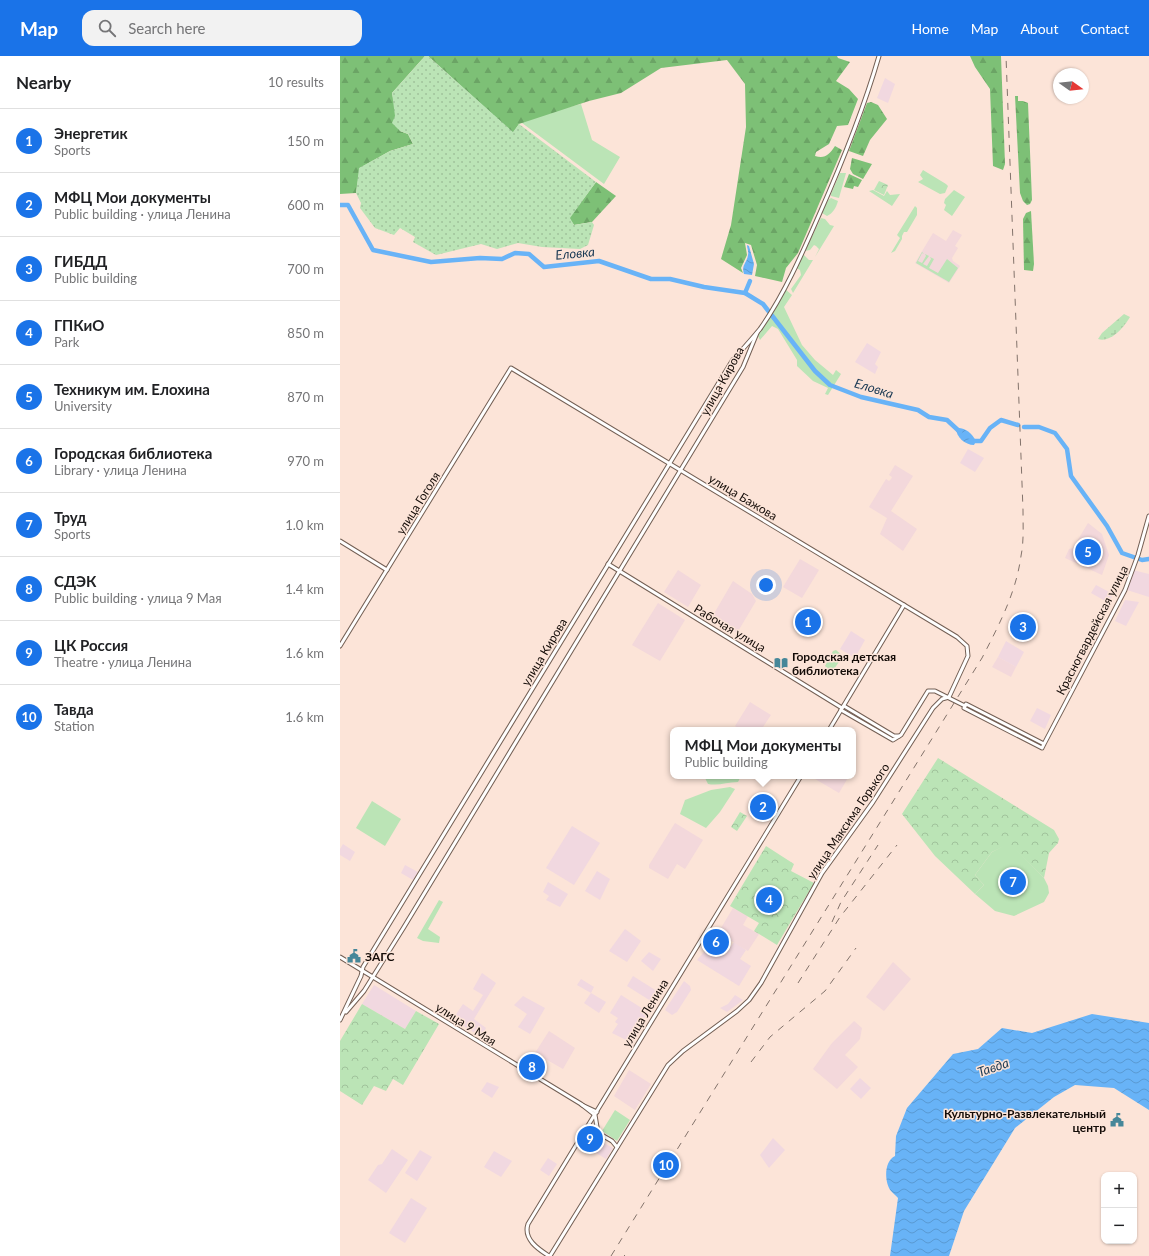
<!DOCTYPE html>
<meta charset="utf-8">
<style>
:root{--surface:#fff;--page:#f2f2f2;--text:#202124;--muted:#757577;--line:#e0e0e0;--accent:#1a73e8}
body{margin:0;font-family:Lato,sans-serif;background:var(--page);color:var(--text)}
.controls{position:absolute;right:12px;bottom:12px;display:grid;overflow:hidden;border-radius:8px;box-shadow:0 1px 3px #0004}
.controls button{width:36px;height:36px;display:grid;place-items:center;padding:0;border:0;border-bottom:1px solid var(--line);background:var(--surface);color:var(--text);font:20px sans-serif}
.compass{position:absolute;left:713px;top:12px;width:36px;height:36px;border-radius:50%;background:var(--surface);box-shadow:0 1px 3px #0004;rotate:105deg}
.you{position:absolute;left:426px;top:529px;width:14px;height:14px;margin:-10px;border:3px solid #fff;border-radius:50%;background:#1a73e8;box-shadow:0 0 0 6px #1a73e833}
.badge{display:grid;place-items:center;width:26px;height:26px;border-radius:50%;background:var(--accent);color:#fff;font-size:13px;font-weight:700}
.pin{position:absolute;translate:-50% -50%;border:2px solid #fff;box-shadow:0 1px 4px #0006}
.popup{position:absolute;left:330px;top:671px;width:186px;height:52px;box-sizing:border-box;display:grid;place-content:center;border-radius:8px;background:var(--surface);filter:drop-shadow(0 1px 3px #0005);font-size:13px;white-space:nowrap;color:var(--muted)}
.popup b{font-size:15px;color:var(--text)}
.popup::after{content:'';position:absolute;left:50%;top:100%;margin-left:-8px;border:8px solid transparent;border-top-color:var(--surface)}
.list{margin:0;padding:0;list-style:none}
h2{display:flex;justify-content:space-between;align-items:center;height:52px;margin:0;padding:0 16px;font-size:17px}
h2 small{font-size:13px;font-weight:400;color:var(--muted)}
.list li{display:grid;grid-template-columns:26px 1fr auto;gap:12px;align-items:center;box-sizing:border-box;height:64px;padding:0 16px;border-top:1px solid var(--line)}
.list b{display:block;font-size:15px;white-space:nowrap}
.list p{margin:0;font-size:13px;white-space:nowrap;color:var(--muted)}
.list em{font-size:13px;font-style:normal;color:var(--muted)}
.icon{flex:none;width:22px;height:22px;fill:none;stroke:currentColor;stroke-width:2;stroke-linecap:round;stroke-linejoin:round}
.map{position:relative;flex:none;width:809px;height:1200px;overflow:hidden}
header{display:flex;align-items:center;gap:24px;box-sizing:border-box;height:56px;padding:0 20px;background:var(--accent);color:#fff}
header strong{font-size:19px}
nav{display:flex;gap:22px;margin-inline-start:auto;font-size:14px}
.search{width:280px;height:36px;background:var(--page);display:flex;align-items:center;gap:10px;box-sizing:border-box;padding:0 14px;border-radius:12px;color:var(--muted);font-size:15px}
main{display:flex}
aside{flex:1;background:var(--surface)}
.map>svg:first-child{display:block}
</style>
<header>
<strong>Map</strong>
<div class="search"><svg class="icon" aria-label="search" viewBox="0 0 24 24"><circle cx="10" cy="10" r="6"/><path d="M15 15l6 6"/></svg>Search here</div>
<nav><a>Home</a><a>Map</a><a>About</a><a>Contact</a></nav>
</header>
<main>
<aside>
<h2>Nearby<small>10 results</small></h2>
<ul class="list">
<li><span class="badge">1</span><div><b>Энергетик</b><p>Sports</p></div><em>150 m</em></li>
<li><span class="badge">2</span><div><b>МФЦ Мои документы</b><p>Public building · улица Ленина</p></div><em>600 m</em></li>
<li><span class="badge">3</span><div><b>ГИБДД</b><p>Public building</p></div><em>700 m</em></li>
<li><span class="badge">4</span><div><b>ГПКиО</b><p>Park</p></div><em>850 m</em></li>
<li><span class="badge">5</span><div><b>Техникум им. Елохина</b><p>University</p></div><em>870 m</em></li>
<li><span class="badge">6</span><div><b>Городская библиотека</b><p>Library · улица Ленина</p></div><em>970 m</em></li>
<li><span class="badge">7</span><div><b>Труд</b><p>Sports</p></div><em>1.0 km</em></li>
<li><span class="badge">8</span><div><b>СДЭК</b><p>Public building · улица 9 Мая</p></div><em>1.4 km</em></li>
<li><span class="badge">9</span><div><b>ЦК Россия</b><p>Theatre · улица Ленина</p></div><em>1.6 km</em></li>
<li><span class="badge">10</span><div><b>Тавда</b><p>Station</p></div><em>1.6 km</em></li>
</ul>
</aside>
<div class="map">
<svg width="809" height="1200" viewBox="0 0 809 1200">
<defs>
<pattern id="forest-firs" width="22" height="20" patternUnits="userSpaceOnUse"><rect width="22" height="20" fill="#7dc076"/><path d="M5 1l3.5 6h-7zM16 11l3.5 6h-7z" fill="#6ba465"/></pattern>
<pattern id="wetland-marsh" width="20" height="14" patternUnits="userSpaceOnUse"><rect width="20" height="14" fill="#bbe4b6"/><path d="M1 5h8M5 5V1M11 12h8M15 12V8" fill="none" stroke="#a0c29b"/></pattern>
<pattern id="park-crowns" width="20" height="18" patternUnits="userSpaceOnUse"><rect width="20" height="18" fill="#bbe4b6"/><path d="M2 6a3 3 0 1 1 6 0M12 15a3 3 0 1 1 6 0" fill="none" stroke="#a0c29b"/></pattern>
<pattern id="garden-dots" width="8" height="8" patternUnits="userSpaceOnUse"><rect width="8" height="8" fill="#bbe4b6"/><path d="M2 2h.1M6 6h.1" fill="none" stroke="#a0c29b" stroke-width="1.8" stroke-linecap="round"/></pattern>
<pattern id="water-waves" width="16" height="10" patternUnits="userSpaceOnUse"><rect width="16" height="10" fill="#68b3f7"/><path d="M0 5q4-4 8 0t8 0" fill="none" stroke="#5999d2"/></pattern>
</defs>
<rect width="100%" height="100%" fill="#fce4d8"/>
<g fill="#f1d8e0">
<polygon points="545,22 555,28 548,47 537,42"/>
<polygon points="527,287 541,296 535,308 538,311 535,318 515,306"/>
<polygon points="628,393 644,402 635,416 620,407"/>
<polygon points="793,514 809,518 809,541 787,534"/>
<polygon points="756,529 773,538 769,547 751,537"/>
<polygon points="785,544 799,546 786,570 775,565"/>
<polygon points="511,575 525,584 515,602 500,593"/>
<polygon points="666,585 684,596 676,611 658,601"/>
<polygon points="697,652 711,659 705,673 690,665"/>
<polygon points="232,770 260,787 234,829 206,812"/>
<polygon points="3,788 15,796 10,805 0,799 0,793"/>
<polygon points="65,809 78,816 73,824 61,817"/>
<polygon points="257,815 270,823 260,844 245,835"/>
<polygon points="208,826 228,838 220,851 206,844 209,840 203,836"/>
<polygon points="285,873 301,885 287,906 269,895"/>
<polygon points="394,886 406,894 400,903 411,910 399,930 357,904 369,890 385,899"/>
<polygon points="309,896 321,903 313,915 301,905"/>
<polygon points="142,917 156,927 134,963 146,972 141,981 113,963 123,948 133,955 143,939 133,933"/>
<polygon points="293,920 320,937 314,947 287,930"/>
<polygon points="241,923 254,931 251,937 266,946 259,957 244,947 251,937 237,929"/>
<polygon points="344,925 350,930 351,934 337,956 332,959 325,954"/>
<polygon points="34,929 76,955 65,973 22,948"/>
<polygon points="281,939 308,956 290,986 272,977 278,968 275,966 278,962 270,957"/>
<polygon points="395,939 403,944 387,956 380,952 388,948"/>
<polygon points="183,940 205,952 190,978 178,971 187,958 174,949"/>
<polygon points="520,1022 531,1032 521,1043 510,1033"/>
<polygon points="147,1026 159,1031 152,1042 141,1035"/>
<polygon points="433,1082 445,1094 429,1112 420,1099"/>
<polygon points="260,1085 273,1092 266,1103 253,1095"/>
<polygon points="52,1093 68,1104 46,1137 28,1124 38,1109 42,1108"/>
<polygon points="80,1094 92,1101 77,1125 65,1117"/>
<polygon points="154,1095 172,1105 161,1121 144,1111"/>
<polygon points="208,1102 217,1108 209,1120 200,1114"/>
<polygon points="71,1142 87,1152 65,1187 49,1177"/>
</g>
<g fill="#f3d8db">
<polygon points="613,174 622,179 615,190 618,192 612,202 613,205 620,210 609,227 575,207 593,177 606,185"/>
<polygon points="555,409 573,420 551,455 577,473 563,495 540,478 547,462 529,451 546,423 549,425 551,423 552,421 549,419"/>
<polygon points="748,467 762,478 769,499 762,519 725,502 729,493 733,492"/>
<polygon points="460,503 479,514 462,542 443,531"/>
<polygon points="338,514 361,529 348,551 324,536"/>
<polygon points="393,525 412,538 416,545 397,577 372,561"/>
<polygon points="318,547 345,564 320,605 292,589"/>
<polygon points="658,601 676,611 671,621 652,611"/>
<polygon points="410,646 431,659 421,674 401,674 395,670"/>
<polygon points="470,720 509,720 499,737"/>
<polygon points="335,767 363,784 345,813 337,808 328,823 309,812 309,809"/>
<polygon points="393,852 408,860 403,869 419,878 408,895 378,877"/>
<polygon points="553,906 571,923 544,955 526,941"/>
<polygon points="514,965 522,972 520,983 505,999 518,1011 497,1033 473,1013 492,987"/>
<polygon points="209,975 235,992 223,1013 195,997"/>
<polygon points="289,1014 311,1028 295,1054 274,1040"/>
</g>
<g fill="#bbe4b6">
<polygon points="241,48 252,84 280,101 264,128 178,64"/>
<polygon points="583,114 606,128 608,130 605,137 600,138 578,126 583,123 580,119"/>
<polygon points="500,117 506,117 499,142 491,140 491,138"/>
<polygon points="533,134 544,140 547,135 550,139 560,138 552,150 529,135"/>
<polygon points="614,134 625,141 612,160 604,154 606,149 604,147 605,143"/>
<path d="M491,142L498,145C496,152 493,157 487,160L482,157C483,152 486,145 491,142Z"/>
<polygon points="575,150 577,152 577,159 567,176 564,176 562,180 562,183 555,195 551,197 560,182 557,179"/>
<polygon points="481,162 485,163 490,169 494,170 475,201 479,193 476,190 474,189 470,194 465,195"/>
<polygon points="582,196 584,198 582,197 578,205 582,207 586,200 585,198 589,200 583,208 587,210 591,203 590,201 594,203 589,212 598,217 607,203 618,212 609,226 576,207"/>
<polygon points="463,198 469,204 473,204 453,237 451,233 461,219 460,214 456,212"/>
<polygon points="445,233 452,239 444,251 462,289 475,304 493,319 496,314 501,318 488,339 485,338 488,332 473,325 457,310 457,304 438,273 432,270 420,284 418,280"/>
<polygon points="496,594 503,600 492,616 485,610 493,595"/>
<path d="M364,720H401L398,726C387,726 379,730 368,728Z"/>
<polygon points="390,731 395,733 380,756 366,772 340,758 345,744 371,734"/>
<polygon points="32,745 61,763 45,790 16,772"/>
<polygon points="669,787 704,822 708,830 709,837 704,846 674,860 655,855 635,838 644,829 635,819 652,796"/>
<polygon points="99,844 103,846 88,873 100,881 99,887 83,885 77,882"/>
<polygon points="275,1054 290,1064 277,1085 262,1075"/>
</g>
<g fill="url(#forest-firs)">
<polygon points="0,0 85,0 52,37 60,75 68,78 73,88 50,95 20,112 16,137 0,138"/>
<path d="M88,0H497L498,2L510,6L496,25L509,33L518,43L508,69L497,70L489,88L476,96L475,100C485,103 489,99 495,90L502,94L458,197L446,212L442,226L415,220L417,209L411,189L405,187L407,199L401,212L403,217L381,203L391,169L406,71L405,28L387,4L321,12L281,37L249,45L179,68L173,77Z"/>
<polygon points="630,0 661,0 665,108 663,114 653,110 650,33 635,11"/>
<polygon points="675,40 678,40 678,45 683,45 688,47 692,144 690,148 687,149 683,145 680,137"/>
<polygon points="531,46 538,49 547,63 530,84 523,100 509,95 527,47"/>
<polygon points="512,102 532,108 523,123 513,118 510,113"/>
<polygon points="509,118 522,124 518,131 514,130 513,133 504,131"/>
<polygon points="256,126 276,140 252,166 234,169 229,162"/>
<polygon points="691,155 694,208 693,215 684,214 683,163 686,157"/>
</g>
<path fill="url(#wetland-marsh)" d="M784,258L790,261C784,271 771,287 758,283L762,277Z"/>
<g fill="url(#park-crowns)">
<polygon points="539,125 548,129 544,139 534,134"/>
<polygon points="598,702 714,774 719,783 718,787 709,797 704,822 669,788 652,796 635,819 644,829 635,838 595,800 562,758"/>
<polygon points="400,756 407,760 397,775 391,771"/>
<polygon points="426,790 454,808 451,815 474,827 437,889 414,875 419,867 390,850"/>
<polygon points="22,948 65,973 76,955 99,968 63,1029 53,1023 46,1035 34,1030 22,1049 0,1035 0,985"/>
</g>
<polygon fill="url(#garden-dots)" points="85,0 88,0 173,76 179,68 256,126 230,162 234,169 252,166 254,169 248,189 240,193 202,191 178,187 157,193 141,188 96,199 73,186 75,181 60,172 54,179 35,172 20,152 21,147 16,137 19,112 50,95 73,88 68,78 60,75 52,67 55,60 52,37"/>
<g fill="url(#water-waves)">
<path d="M407,189L409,190L414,208L412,219L404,218C401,209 407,207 408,199C409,196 407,192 407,189Z"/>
<path d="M616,372C625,371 632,377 636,385L634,389C625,389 616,381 616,372Z"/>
<path d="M752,958L809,967V1054L774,1032L735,1029L714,1041L675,1072L624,1155L609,1200H550L558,1142C556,1140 553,1137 551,1135C544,1126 544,1105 555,1100L556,1080L567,1052L613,998L638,993L662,972L692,977Z"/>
</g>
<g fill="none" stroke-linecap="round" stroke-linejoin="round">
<g stroke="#68b3f7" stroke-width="4.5">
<polyline points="0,149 8,149 33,194 91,206 140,202 162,203 175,197 189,198 204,211 259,205 311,223 330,223 364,231 405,237 423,248 475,315 490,329 521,341 578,354 589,361 607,364 620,376"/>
<polyline points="405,237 410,225"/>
<polyline points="684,371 699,371 715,377 727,393 731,420 767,470 782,497 802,504 809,503"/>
<polyline points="630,385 641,385 650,372 661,364 678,369"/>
</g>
<g stroke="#735f54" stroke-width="5">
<g id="secondary">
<polyline points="0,485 47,514"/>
<polyline points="268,508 502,652"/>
<polyline points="0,590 171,312 617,581 627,590 628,600 609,641 602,643 593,652 533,746 482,817 421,927 409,944 397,955 343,995 328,1009 210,1200"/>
<polyline points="504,650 554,680 559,680"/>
<polyline points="501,654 553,684 561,679 588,635 595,635 625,650"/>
<polyline points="489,674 564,549"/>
<polyline points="704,688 626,648 624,652 702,692 704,688 785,534 798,499 809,460"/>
<polyline points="0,901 241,1048 255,1059 258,1077"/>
<polyline points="242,1049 257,1056"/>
<polyline points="248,1071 272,1085 277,1091"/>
<path d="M209,1200C198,1193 183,1183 188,1168L461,720"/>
</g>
</g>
<g stroke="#735f54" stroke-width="5">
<g id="primary">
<polyline points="6,956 24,935 64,871 403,311 417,277"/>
<path d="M0,964L21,920L23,911L392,305C401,295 411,284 420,273C444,239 462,198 479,159C502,107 523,55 539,0"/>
</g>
</g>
<use href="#secondary" stroke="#fff" stroke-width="3"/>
<use href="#primary" stroke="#fff" stroke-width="3"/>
<g stroke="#83736b" stroke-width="1" stroke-dasharray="7 7" stroke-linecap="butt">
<polyline points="492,866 501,846 538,789"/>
<polyline points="458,927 500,861 557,789"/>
<polyline points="411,1006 430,981 485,935 516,892"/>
<path d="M271,1200L642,602C659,569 676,537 681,500C684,485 683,469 683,454L666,0"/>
<polyline points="284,1200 285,1199"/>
</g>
</g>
<defs>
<g id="library-bare" transform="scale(1.08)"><path d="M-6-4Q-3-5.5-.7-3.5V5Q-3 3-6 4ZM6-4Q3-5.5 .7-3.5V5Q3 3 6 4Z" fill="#468799" stroke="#fce4d8" stroke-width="2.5" paint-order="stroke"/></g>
<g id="civic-bare" transform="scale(1.08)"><path d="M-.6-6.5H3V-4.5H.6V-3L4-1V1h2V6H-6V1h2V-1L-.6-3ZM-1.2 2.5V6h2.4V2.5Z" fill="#468799" stroke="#fce4d8" stroke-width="2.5" paint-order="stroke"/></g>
</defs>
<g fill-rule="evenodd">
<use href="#library-bare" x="441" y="607"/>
<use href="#civic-bare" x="14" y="900"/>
<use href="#civic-bare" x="777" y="1064"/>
</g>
<g text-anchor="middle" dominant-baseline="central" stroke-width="3" stroke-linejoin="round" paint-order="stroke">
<g font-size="12" fill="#140c08" stroke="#fce4d8">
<text transform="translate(382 325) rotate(-61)">улица Кирова</text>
<text transform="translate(403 441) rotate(31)">улица Бажова</text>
<text transform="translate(78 447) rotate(-58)">улица Гоголя</text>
<text transform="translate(390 572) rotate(31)">Рабочая улица</text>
<text transform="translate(752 574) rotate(-63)">Красногвардейская улица</text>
<text transform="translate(204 596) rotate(-59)">улица Кирова</text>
<text transform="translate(508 765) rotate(-56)">улица Максима Горького</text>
<text transform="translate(305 957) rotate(-59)">улица Ленина</text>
<text transform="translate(126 968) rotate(32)">улица 9 Мая</text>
</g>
<g font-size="12" font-weight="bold" fill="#140c08" stroke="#fce4d8" text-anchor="start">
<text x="452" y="600">Городская детская<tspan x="452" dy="14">библиотека</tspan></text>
<text x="25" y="900">ЗАГС</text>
<text x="766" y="1057" text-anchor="end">Культурно-Развлекательный<tspan x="766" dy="14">центр</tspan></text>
</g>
<g font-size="13" font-style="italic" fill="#193853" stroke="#fce4d8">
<text transform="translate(235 197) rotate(-5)">Еловка</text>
<text transform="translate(534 332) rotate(17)">Еловка</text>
<text transform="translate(653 1011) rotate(-19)">Тавда</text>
</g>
</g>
</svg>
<div class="controls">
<button>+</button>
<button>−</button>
</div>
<svg class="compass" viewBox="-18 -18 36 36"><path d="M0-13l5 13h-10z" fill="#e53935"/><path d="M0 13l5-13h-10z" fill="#757577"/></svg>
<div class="you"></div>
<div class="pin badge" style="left:468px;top:566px">1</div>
<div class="pin badge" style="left:423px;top:751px">2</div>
<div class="popup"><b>МФЦ Мои документы</b>Public building</div>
<div class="pin badge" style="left:683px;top:571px">3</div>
<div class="pin badge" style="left:429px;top:844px">4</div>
<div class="pin badge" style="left:748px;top:496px">5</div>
<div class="pin badge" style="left:376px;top:886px">6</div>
<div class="pin badge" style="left:673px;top:826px">7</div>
<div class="pin badge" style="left:192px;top:1011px">8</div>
<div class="pin badge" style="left:250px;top:1083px">9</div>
<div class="pin badge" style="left:326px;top:1109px">10</div>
</div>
</main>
